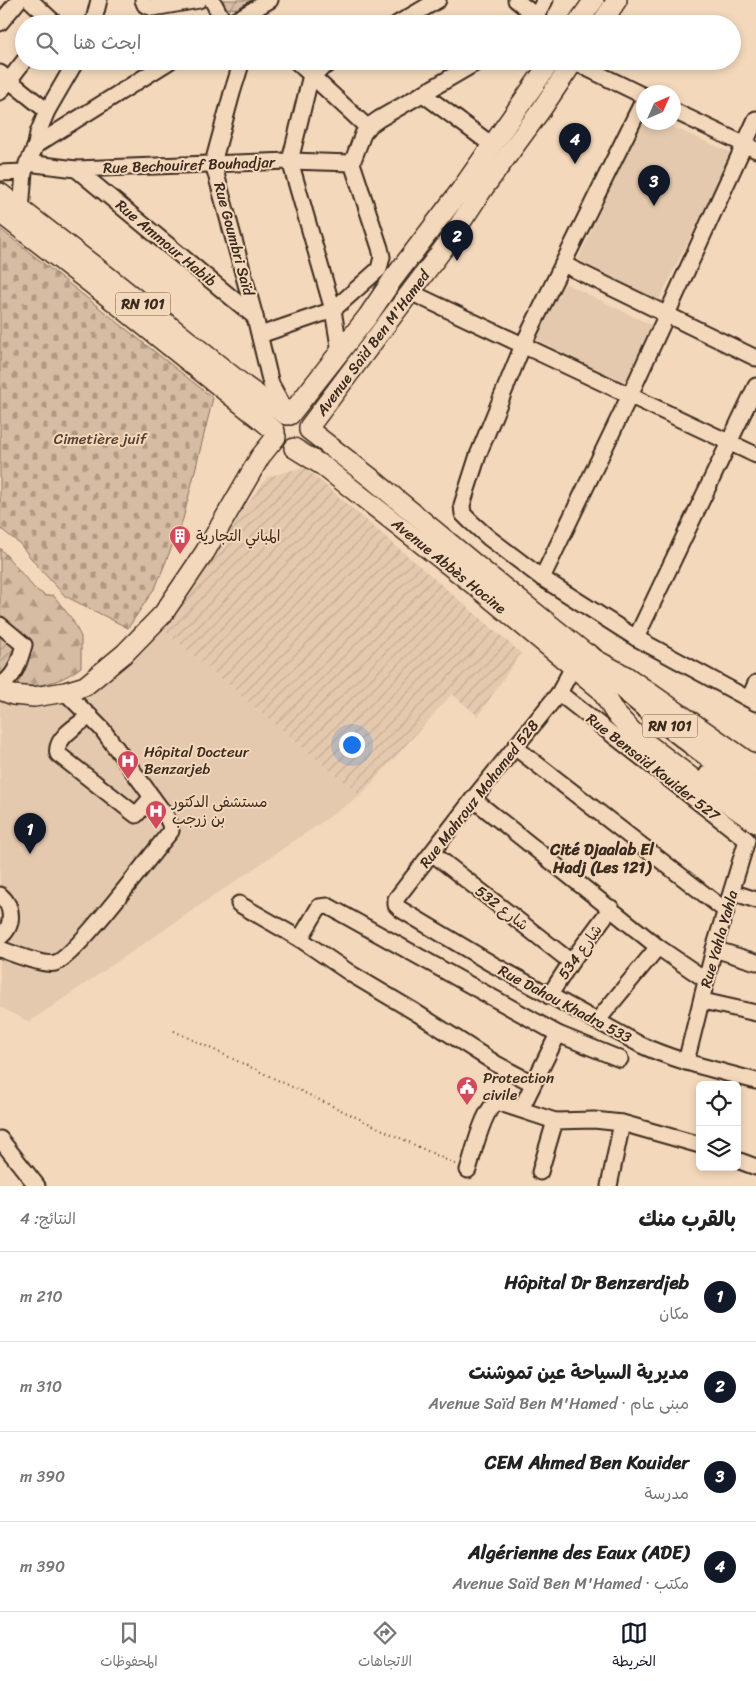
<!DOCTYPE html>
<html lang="ar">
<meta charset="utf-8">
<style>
:root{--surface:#fff;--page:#f2f2f2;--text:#222;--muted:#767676;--line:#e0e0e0;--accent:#111827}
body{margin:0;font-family:Sriracha,"Playpen Sans Arabic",sans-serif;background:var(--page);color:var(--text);direction:rtl}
.controls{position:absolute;right:15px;bottom:15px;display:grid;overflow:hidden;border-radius:8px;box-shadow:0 2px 8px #0003}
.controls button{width:45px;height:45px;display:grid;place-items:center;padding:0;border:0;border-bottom:1px solid var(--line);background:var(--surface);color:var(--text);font:25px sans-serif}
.compass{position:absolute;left:636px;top:85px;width:45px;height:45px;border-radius:50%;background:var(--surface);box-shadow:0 2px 8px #0003;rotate:45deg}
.you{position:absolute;left:351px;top:744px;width:18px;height:18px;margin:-12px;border:4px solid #fff;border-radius:50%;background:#1a73e8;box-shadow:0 0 0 8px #1a73e833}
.badge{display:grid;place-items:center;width:32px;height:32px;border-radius:50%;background:var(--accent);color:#fff;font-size:16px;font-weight:700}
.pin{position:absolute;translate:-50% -41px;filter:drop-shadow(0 1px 2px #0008)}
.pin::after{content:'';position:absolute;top:26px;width:18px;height:15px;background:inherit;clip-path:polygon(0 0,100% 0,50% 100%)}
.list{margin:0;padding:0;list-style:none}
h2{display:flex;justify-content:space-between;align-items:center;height:65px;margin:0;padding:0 20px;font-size:21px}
h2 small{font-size:16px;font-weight:400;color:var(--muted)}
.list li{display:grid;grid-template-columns:32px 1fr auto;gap:15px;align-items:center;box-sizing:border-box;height:90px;padding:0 20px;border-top:1px solid var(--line)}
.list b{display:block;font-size:19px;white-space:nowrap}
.list p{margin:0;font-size:16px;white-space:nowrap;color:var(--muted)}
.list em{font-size:16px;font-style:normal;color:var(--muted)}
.icon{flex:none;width:28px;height:28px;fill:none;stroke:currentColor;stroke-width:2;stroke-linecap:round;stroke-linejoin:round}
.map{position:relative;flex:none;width:756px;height:1186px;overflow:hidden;direction:ltr}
.search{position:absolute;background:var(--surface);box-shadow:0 2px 8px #0003;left:15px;right:15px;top:15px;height:55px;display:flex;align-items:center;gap:12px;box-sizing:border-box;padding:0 18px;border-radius:28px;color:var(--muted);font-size:19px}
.sheet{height:425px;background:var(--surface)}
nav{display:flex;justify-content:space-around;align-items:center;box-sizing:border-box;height:70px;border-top:1px solid var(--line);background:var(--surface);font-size:14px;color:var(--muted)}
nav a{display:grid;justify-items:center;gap:2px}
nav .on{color:var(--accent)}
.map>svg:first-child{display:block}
</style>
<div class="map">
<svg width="756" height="1186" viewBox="0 0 756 1186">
<defs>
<pattern id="industrial-furrows" width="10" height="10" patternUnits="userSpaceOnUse" patternTransform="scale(1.25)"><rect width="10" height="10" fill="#e4c9ae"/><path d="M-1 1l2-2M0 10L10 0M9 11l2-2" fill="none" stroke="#c4ad95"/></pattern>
<pattern id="forest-firs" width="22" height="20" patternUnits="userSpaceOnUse" patternTransform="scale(1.25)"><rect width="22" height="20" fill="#d6bca2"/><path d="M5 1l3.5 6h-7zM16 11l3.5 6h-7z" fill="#af9983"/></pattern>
<pattern id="cemetery-stones" width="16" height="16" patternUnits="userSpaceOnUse" patternTransform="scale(1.25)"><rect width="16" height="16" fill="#d6bca2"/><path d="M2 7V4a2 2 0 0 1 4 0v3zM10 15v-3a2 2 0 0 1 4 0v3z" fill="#af9983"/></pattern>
<pattern id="garden-furrows" width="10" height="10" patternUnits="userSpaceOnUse" patternTransform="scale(1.25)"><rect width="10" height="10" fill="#d6bca2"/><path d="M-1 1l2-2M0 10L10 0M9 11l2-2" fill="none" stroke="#af9983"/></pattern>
</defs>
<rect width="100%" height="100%" fill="#f4d8bb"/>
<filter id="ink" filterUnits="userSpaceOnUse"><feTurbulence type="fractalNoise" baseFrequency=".02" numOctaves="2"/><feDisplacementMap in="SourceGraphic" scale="10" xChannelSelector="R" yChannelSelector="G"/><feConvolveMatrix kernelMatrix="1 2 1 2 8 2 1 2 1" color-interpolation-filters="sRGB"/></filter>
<g filter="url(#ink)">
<g fill="#e4c9ae">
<polygon points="643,117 644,122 664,123 732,153 658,302 578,260"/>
<polygon points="565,283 651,325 626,382 579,361 536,339"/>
<polygon points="160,627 360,796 29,1022 0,1007 0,694 73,693"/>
</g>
<polygon fill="url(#industrial-furrows)" points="304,467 521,653 478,716 452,694 360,796 160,627 267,477"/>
<path fill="url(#forest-firs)" stroke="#887360" d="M0,548L35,589L46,596L53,595L72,619L81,637V667C58,685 34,688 6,685L0,620Z"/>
<polygon fill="url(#cemetery-stones)" stroke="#887360" points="0,229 213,398 183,519 156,586 128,628 65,596 39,568 19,543 0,528"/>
<g fill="url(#garden-furrows)" stroke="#887360">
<polygon points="216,0 254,0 241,8 225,9"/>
<polygon points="0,629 20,647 14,665 0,681"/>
</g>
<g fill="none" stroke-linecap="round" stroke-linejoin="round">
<g stroke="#3b2a1e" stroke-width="19">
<g id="minor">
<polyline points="30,0 56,24"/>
<polyline points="143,0 145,5 153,8 199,0"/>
<polyline points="212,0 225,24"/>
<polyline points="516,0 536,16"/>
<polyline points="0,23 19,0"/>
<polyline points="93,24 99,0"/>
<polyline points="229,24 270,0"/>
<polyline points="397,24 438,0"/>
<polyline points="532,24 545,0"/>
<polyline points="242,61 232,93 213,163 255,317 271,384 288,415"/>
<polyline points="296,61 368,128"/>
<polyline points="333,61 311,75 290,161 333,310 340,352"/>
<polyline points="574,62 644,96"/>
<polyline points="0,73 47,111"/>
<polyline points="0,92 24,61"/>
<polyline points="423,94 492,145"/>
<polyline points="644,99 523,345 478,455 462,505 463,514 471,522 489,538 542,578 636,638 756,703"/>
<polyline points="674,111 756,150"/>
<polyline points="36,145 170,61"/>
<polyline points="27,163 76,169 290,161 352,163"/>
<polyline points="76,169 255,317"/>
<polyline points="0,173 24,172"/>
<polyline points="21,211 24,172 36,145 38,133 47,111 76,61"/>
<polyline points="563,264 756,358"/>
<polyline points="410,292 756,455"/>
<polyline points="260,335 333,310 379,269 382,257 380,248 352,163 363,134 369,126 379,119 479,61"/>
<polyline points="542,578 630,395 756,119"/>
<path d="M0,625L24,645C19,661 16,677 0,685"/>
<polyline points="636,638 756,386"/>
<path d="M573,667L559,693L473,799L396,899V905L400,909L492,964L641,1045C678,1062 717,1070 756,1081"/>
<polyline points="559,693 747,840 714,949 686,1062"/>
<polyline points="749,699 756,683"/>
<path d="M90,716C79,724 54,738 58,754L136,815L152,797"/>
<polyline points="516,748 726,911"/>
<polyline points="473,799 658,947 706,980"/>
<polyline points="432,853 571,962"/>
<polyline points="732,892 756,900"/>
<path d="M0,895C14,907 14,926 0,937"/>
<polyline points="239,904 300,939 319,907 328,906 558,1034 620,1059"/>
<polyline points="300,939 353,975 415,1012 498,1065 532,1083"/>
<path d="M0,949C11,953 44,966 55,963C74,959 153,852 171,831L170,824L166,816L102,729L65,692"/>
<polyline points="714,949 756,962"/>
<polyline points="549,996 571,962 611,908"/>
<polyline points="703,1001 756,1013"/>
<polyline points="597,1021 658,947"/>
<polyline points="521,1109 558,1034"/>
<polyline points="0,1139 37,1186"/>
<polyline points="737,1160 756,1167"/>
<path d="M468,1170C473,1155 483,1109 497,1102L555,1121"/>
<polyline points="540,1172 555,1121 594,1120 622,1123 700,1145"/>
<polyline points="609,1186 622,1123"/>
</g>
</g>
<g stroke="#3b2a1e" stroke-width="22">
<g id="major">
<polyline points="577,24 594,0"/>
<polyline points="601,24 617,0"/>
<polyline points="0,193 106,275 245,386 286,415"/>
<polyline points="0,213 107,296 275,431"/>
<polyline points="290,415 368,316 393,279 460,191 551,61"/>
<polyline points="309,427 446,245 483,189 541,110 574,61"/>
<polyline points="309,430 371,478 481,569 589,656 626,676 756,767"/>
<polyline points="294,448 323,466 347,485 474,585 601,690 615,713 636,735 700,784 756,823"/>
<polyline points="0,690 13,695 34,697 65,692 85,686 125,653 163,614 205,552 260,457 276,437"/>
</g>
</g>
<g stroke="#3b2a1e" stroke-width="26">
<g id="highway">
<path d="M589,656C640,705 698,749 756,790"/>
<polyline points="710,776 756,809"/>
</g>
</g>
<polyline stroke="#3b2a1e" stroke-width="2" stroke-dasharray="1 4" stroke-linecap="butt" points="174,1031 457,1165"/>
<use href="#minor" stroke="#f4d8bb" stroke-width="15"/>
<use href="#major" stroke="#f4d8bb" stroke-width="19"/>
<use href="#highway" stroke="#f4d8bb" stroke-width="22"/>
</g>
</g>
<defs>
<g id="building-pin" transform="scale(1.125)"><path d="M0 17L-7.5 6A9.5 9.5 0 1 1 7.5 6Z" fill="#d1495b" stroke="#f4d8bb"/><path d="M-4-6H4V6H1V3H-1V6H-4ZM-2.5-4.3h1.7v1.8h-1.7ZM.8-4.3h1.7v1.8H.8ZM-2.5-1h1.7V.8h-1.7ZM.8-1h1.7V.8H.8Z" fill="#fff"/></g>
<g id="hospital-pin" transform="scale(1.125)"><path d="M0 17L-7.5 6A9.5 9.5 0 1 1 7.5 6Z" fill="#d1495b" stroke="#f4d8bb"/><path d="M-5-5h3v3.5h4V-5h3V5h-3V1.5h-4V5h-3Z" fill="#fff"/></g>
<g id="civic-pin" transform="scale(1.125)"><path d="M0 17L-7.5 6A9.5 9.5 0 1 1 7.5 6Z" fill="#d1495b" stroke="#f4d8bb"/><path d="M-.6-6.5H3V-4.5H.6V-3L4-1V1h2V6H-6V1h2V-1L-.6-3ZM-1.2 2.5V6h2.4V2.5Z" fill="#fff"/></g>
</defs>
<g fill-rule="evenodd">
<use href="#building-pin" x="180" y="536"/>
<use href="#hospital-pin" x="128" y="761"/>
<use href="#hospital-pin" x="156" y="811"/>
<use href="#civic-pin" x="467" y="1087"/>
</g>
<g text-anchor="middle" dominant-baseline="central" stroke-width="4" stroke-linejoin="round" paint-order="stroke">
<g fill="#f4d8bb" stroke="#725e4d" stroke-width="1">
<rect x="115.5" y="292.5" width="55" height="23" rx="4"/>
<rect x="642.5" y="714.5" width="55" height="23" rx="4"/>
</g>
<g font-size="14" font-weight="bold" fill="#3b2a1e">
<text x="143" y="304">RN 101</text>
<text x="670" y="726">RN 101</text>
</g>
<g font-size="15" fill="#3b2a1e" stroke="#f4d8bb">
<text transform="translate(189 165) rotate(-2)">Rue Bechouiref Bouhadjar</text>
<text transform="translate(234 239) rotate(75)">Rue Goumbri Saïd</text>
<text transform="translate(166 243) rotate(40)">Rue Ammour Habib</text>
<text transform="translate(373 343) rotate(-53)">Avenue Saïd Ben M'Hamed</text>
<text transform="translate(449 566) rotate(39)">Avenue Abbès Hocine</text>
<text transform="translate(653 767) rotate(38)">Rue Bensaïd Kouider 527</text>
<text transform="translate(479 794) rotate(-52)">Rue Mahrouz Mohamed 528</text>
<text transform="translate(502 908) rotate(38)">532 شارع</text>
<text transform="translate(719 939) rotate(-74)">Rue Yahla Yahla</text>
<text transform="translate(580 952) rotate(-54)">534 شارع</text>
<text transform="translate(565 1004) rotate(28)">Rue Dahou Khadra 533</text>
</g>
<g font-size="15" fill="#524032" stroke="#f4d8bb">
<text x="100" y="439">Cimetière juif</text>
</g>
<g font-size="15" fill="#3b2a1e" stroke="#f4d8bb" text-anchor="start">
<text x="196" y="536">المباني التجارية</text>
<text x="144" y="752">Hôpital Docteur<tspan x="144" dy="17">Benzarjeb</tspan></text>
<text x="172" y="802">مستشفى الدكتور<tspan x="172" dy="17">بن زرجب</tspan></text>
<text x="483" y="1078">Protection<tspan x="483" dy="17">civile</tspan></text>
</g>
<g font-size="16" font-weight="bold" fill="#3b2a1e" stroke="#f4d8bb">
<text x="602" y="849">Cité Djaalab El<tspan x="602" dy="18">Hadj (Les 121)</tspan></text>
</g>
</g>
</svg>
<div class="controls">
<button><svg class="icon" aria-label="locate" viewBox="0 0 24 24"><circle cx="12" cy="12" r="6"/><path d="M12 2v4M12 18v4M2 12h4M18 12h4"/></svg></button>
<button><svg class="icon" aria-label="layers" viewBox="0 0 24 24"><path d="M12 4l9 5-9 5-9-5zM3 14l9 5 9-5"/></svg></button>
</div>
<svg class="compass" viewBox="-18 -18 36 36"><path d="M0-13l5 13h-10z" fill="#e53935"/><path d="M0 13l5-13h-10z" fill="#767676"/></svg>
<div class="you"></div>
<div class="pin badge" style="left:30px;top:854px">1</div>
<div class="pin badge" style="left:457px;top:261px">2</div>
<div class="pin badge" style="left:654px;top:206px">3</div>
<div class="pin badge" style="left:575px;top:164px">4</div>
<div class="search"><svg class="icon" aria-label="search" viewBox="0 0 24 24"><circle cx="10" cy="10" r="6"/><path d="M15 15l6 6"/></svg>ابحث هنا</div>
</div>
<section class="sheet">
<h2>بالقرب منك<small>النتائج: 4</small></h2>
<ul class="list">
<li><span class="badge">1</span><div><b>Hôpital Dr Benzerdjeb</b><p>مكان</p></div><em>210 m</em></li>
<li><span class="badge">2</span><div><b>مديرية السياحة عين تموشنت</b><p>مبنى عام · Avenue Saïd Ben M'Hamed</p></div><em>310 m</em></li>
<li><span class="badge">3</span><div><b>CEM Ahmed Ben Kouider</b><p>مدرسة</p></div><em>390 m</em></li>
<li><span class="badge">4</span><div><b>Algérienne des Eaux (ADE)</b><p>مكتب · Avenue Saïd Ben M'Hamed</p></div><em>390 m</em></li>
</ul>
</section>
<nav>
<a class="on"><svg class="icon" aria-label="map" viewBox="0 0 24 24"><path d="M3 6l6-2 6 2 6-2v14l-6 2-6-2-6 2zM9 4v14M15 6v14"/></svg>الخريطة</a>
<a><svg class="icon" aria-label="directions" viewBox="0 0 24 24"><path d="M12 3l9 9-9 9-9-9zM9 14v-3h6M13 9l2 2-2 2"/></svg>الاتجاهات</a>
<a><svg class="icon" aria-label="saved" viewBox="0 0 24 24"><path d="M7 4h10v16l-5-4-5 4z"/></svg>المحفوظات</a>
</nav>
